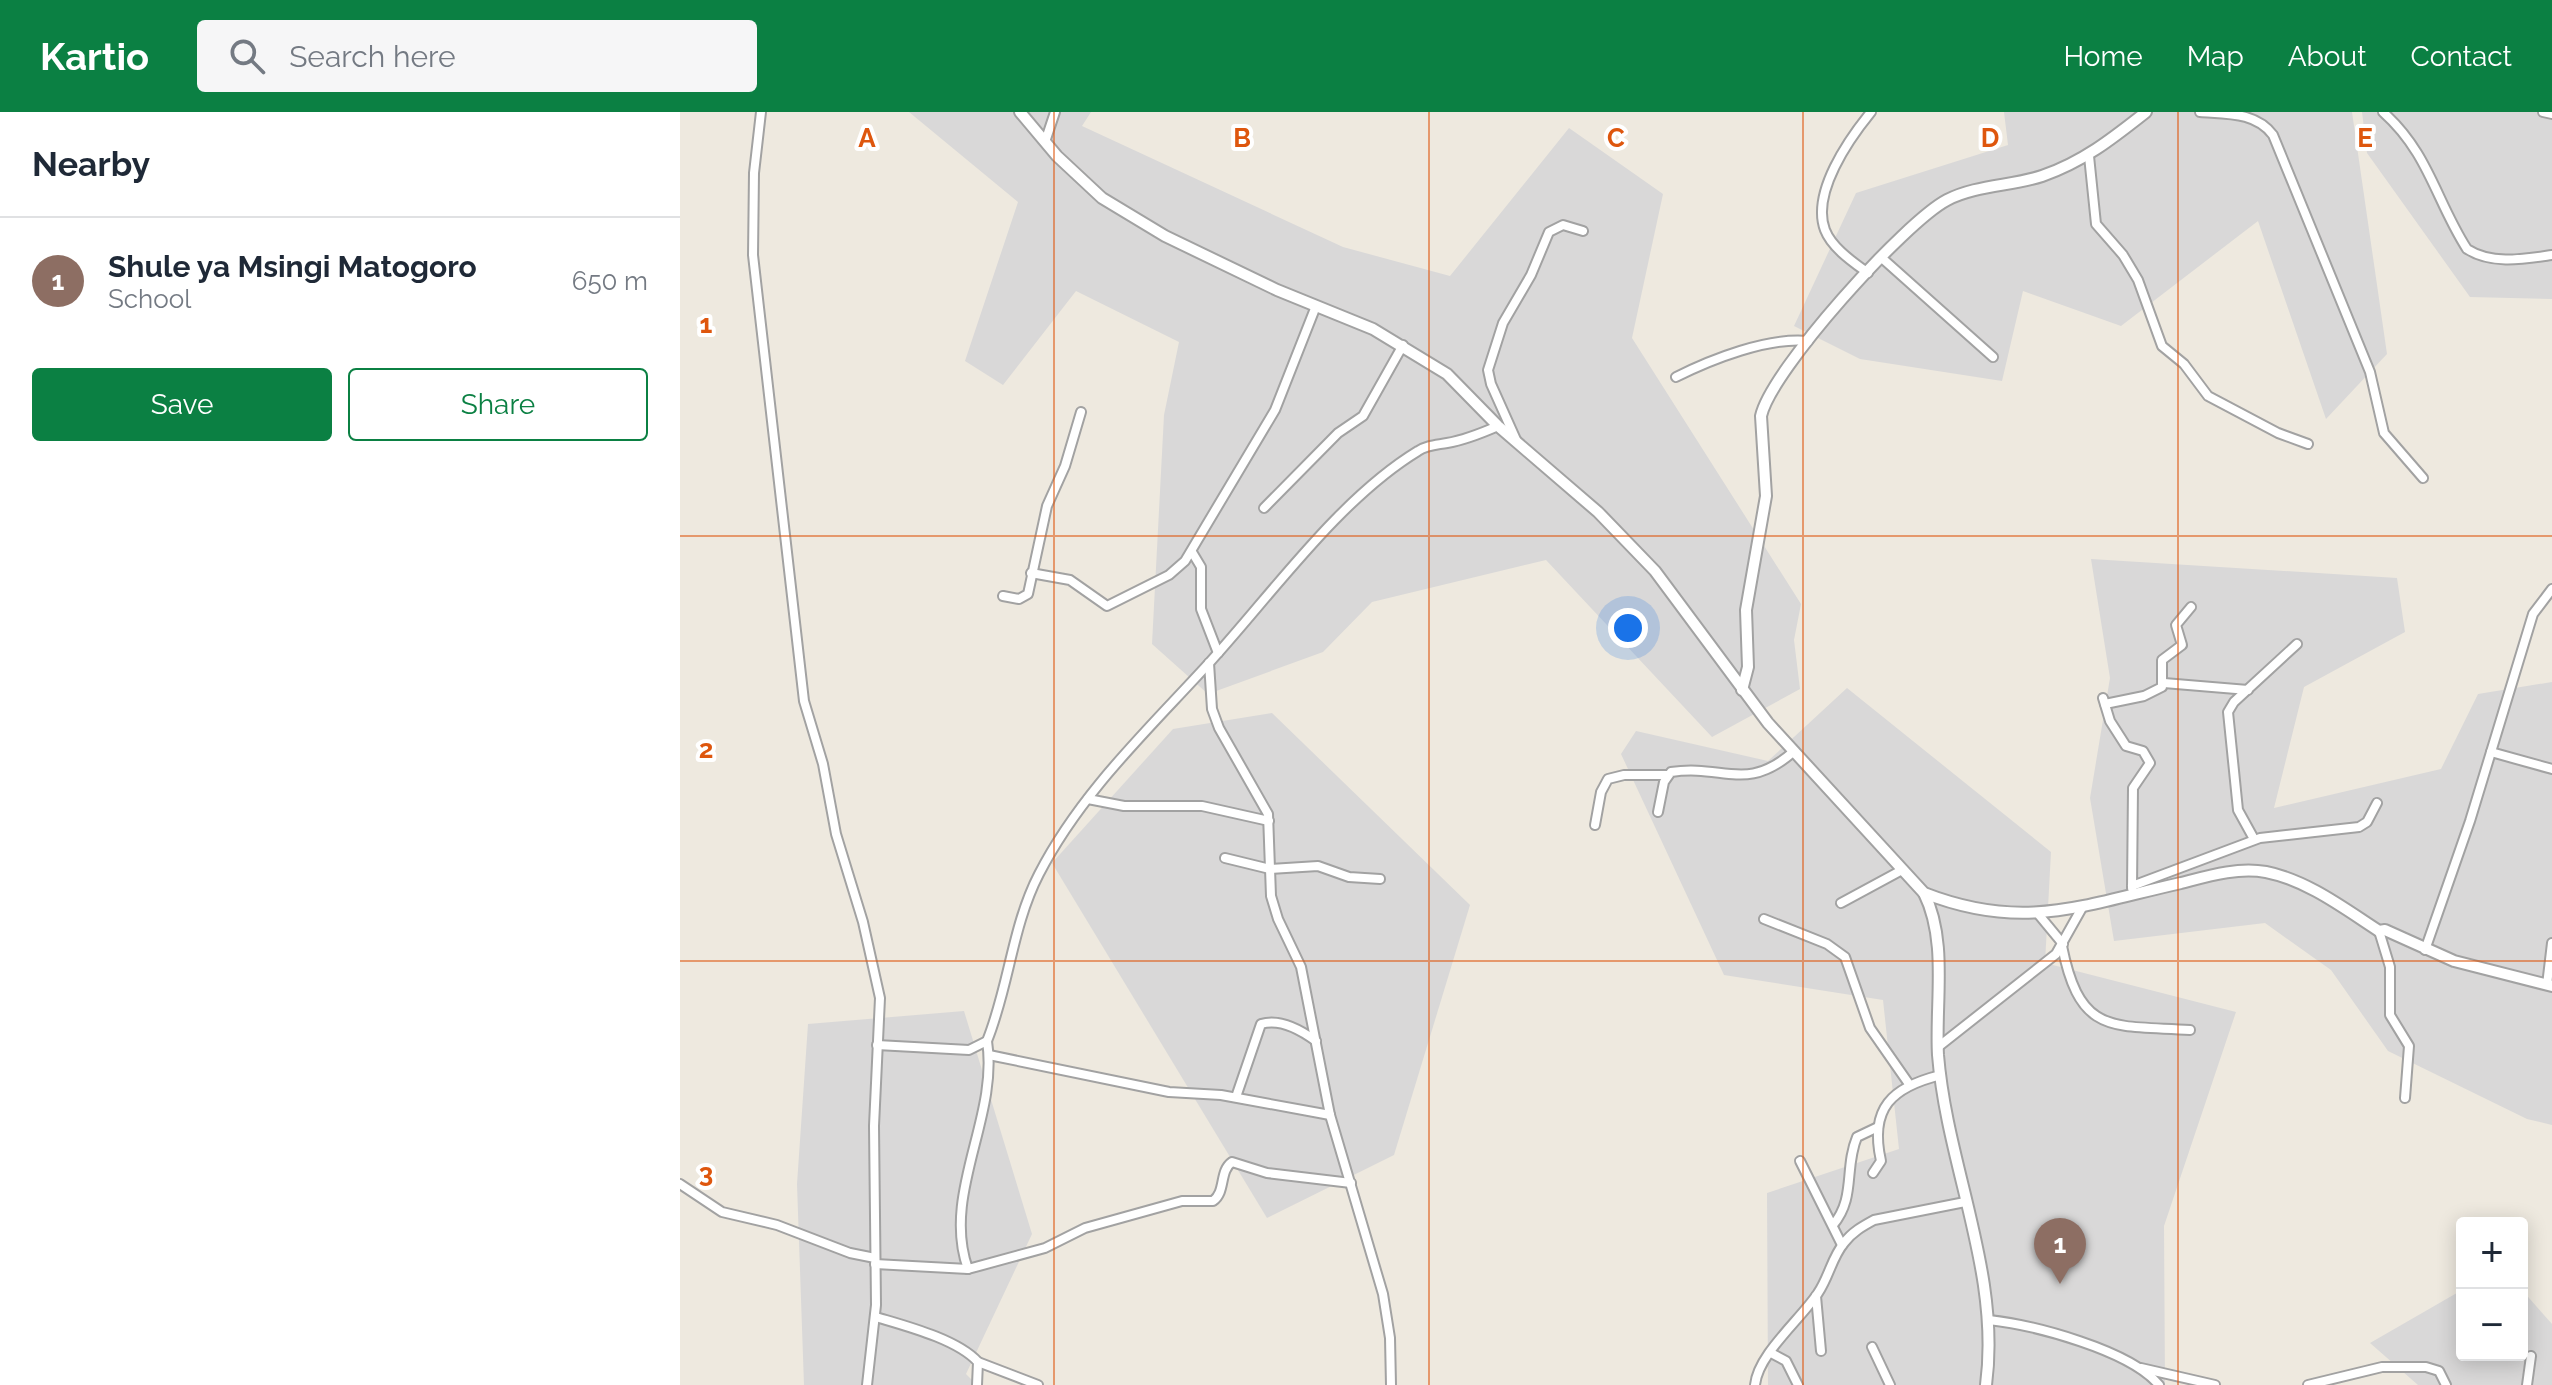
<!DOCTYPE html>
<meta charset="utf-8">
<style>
:root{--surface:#fff;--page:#f6f6f7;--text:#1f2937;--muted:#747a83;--line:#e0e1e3;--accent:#0b8043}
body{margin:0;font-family:Raleway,sans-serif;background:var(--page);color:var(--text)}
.controls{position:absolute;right:24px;bottom:24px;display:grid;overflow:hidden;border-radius:8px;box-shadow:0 4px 20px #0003}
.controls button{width:72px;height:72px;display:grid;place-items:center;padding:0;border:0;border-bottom:2px solid var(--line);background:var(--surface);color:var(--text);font:40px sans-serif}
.you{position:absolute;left:948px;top:516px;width:28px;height:28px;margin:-20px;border:6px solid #fff;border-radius:50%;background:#1a73e8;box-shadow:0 0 0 12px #1a73e833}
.badge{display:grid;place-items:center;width:52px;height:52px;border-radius:50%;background:var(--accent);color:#fff;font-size:26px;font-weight:700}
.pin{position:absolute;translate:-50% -66px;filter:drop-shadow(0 2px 4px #0008)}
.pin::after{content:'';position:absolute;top:42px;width:28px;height:24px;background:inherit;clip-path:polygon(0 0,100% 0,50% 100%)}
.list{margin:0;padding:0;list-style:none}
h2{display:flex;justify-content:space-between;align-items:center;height:104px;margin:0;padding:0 32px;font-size:34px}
h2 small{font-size:26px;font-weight:400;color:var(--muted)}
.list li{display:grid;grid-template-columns:52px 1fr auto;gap:24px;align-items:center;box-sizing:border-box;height:128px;padding:0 32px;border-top:2px solid var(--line)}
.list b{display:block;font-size:30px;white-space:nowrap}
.list p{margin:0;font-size:26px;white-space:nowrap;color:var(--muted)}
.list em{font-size:26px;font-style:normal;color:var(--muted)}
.actions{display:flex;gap:16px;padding:24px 32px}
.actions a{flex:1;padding:18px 0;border:2px solid var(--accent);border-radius:8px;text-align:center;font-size:28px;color:var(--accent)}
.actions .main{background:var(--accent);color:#fff}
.icon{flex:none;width:44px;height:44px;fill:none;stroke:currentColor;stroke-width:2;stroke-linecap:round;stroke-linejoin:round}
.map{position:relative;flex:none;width:1872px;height:1273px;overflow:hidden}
header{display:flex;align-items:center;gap:48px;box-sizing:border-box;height:112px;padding:0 40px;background:var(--accent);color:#fff}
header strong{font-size:38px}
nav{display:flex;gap:44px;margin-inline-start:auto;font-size:28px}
.search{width:560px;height:72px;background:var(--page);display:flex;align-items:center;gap:20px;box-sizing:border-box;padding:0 28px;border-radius:8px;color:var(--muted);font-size:30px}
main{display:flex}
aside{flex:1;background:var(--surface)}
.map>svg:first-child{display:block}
</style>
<header>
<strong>Kartio</strong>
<div class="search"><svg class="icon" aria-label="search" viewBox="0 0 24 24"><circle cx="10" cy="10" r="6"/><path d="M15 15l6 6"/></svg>Search here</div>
<nav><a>Home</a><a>Map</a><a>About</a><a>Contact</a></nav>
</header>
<main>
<aside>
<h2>Nearby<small></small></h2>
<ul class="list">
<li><span class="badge" style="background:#8d6e63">1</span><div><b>Shule ya Msingi Matogoro</b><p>School</p></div><em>650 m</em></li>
</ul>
<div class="actions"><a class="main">Save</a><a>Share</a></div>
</aside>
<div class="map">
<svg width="1872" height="1273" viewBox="0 0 1872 1273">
<rect width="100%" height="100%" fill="#eee9df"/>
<g fill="#d9d8d8">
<polygon points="229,0 411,0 402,14 663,135 770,164 889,16 983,82 952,226 1121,492 1114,528 1120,577 1032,625 866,448 692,490 643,540 528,582 472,532 484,303 499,230 396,179 323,273 285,249 338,90"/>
<polygon points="1324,0 1672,0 1707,242 1646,307 1578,109 1441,214 1343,179 1322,269 1180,247 1114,214 1176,81 1328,33"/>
<polygon points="1872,0 1872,187 1790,185 1687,41 1682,0"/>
<polygon points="1411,447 1717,466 1725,520 1624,575 1594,696 1761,657 1798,582 1872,570 1872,1013 1847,1007 1708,939 1651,858 1585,811 1434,829 1410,686 1430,566"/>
<polygon points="1167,576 1371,740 1365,851 1556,900 1484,1114 1485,1273 1088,1273 1087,1081 1219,1037 1203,888 1044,863 941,642 956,619 1088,649"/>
<polygon points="592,601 790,793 714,1043 587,1106 372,751 493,617"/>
<polygon points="284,899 352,1122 286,1262 297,1273 124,1273 117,1072 128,912"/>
<polygon points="1782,1178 1782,1243 1842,1243 1842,1178 1872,1212 1872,1273 1738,1273 1690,1231"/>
</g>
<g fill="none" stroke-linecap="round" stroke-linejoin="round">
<g stroke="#a2a2a2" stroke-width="12">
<g id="minor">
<polyline points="81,0 74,61 73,143 124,589 143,652 156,722 183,810 200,886 194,1014 196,1193 187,1273"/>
<path d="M1520,0C1547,2 1576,0 1593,23L1690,260L1704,321L1743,366"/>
<path d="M1703,0C1749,41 1756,89 1787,137C1812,153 1844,147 1872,143"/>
<polyline points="1863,0 1872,2"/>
<polyline points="365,30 375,0"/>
<polyline points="1409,44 1416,112 1443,143 1458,168 1482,234 1504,252 1528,284 1598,321 1628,332"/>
<polyline points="1203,147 1313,245"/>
<path d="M1188,161C1173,150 1152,136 1145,118C1131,81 1169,27 1191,0"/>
<path d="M996,265C1032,247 1088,225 1128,229"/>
<polyline points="837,330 811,272 808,258 823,211 851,163 869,120 883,113 903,119"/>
<polyline points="584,396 658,321 683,304 723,233"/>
<polyline points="512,440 521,455 521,497 538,541"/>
<polyline points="351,461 390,468 427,494 489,463 505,449 595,298 636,194"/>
<polyline points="323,484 339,487 348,482 367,394 385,354 401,300"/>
<polyline points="529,551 532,597 539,616 588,702 591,784 598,807 621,855 650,1003 703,1182 710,1226 711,1273"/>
<polyline points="1484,571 1568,578"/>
<polyline points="1423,586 1430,609 1446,634 1463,639 1470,651 1453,676 1452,776"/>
<polyline points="1425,592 1464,584 1482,575 1482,548 1502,533 1496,513 1511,495"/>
<polyline points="1811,640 1872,657"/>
<polyline points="408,687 444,694 522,694 589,709"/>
<path d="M978,700L984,670L991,660C1044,652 1066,681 1113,640"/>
<polyline points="915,713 921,680 928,667 944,663 987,663"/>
<polyline points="1574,727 1558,698 1548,600 1554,590 1617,532"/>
<polyline points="545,746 590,757 638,754 669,765 700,767"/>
<polyline points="1452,774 1580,726 1679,715 1687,710 1697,691"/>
<polyline points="1161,791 1222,758"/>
<polyline points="1359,803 1383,832"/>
<polyline points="1084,807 1147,832 1165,845 1190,916 1229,972"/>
<polyline points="1699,819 1710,855 1710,903 1729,934 1725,986"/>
<path d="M1382,834C1400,924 1432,913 1510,918"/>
<polyline points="1745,838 1790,709 1853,502 1872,477"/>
<polyline points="1867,873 1872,831"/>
<path d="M197,933L289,938L307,929C329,875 332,814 359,762C401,680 469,617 530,550C592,482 659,387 738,339C747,333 756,333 767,331C785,328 802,321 818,314"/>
<polyline points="1258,935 1376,842 1403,794"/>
<polyline points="309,943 489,980 541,983 650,1003"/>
<path d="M556,985L581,912C600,906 621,918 636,929"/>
<polyline points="1120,1049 1162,1133"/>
<path d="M1193,1061L1201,1049C1189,996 1212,975 1261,963"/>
<polyline points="0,1072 42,1100 97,1113 170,1141 195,1146"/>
<path d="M1153,1113C1176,1086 1164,1056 1177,1025L1198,1015"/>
<path d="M195,1152L288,1157L365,1136L405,1116L502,1089H533C546,1080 539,1059 552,1050L587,1061L671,1071"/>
<path d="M288,1157C261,1082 319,1006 307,929"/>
<polyline points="1136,1184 1141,1239"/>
<path d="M196,1205C226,1214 277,1227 298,1250L297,1273"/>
<path d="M1309,1208C1354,1213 1450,1238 1479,1273"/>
<polyline points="1192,1235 1210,1273"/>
<polyline points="1091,1241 1106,1249 1118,1273"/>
<polyline points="298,1250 358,1273"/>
<polyline points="1461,1256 1535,1273"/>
<path d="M1075,1273C1078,1242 1121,1207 1138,1181C1149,1165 1152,1145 1164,1131C1172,1120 1183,1114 1194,1108L1285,1090"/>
<polyline points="1628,1273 1702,1255 1746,1255 1759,1259 1766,1273"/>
<polyline points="1847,1273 1851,1244"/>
</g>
</g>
<g stroke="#a2a2a2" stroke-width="14">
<g id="tertiary">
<path d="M340,0L377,44L422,86L485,124L597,178L693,217L767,262L818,314L918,400L975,459L1088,611L1244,781C1344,820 1403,793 1501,771C1528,764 1557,755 1586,760C1627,768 1665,797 1699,819L1705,818L1774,849L1872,874"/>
<path d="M1062,578L1068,555L1066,498L1086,384L1081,304C1091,258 1225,110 1267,88C1296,73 1332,74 1362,64C1403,50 1433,26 1466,0"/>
<path d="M1244,781C1268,829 1255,891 1258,943C1267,1054 1321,1161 1306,1273"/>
</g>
</g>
<use href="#minor" stroke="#fff" stroke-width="8"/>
<use href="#tertiary" stroke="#fff" stroke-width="10"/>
</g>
<path fill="none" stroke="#de560d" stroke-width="2" stroke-opacity="0.55" d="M374,0V1273M749,0V1273M1123,0V1273M1498,0V1273M0,424H1872M0,849H1872"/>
<g font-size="26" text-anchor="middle" font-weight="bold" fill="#de560d" stroke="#fff" stroke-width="8" stroke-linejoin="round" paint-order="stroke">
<text x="187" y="35">A</text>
<text x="562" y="35">B</text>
<text x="936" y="35">C</text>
<text x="1310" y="35">D</text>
<text x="1685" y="35">E</text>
<text x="26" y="221">1</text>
<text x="26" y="646">2</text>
<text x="26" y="1070">3</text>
</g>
</svg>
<div class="controls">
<button>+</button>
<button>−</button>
</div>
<div class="you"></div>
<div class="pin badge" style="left:1380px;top:1172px;background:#8d6e63">1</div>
</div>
</main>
